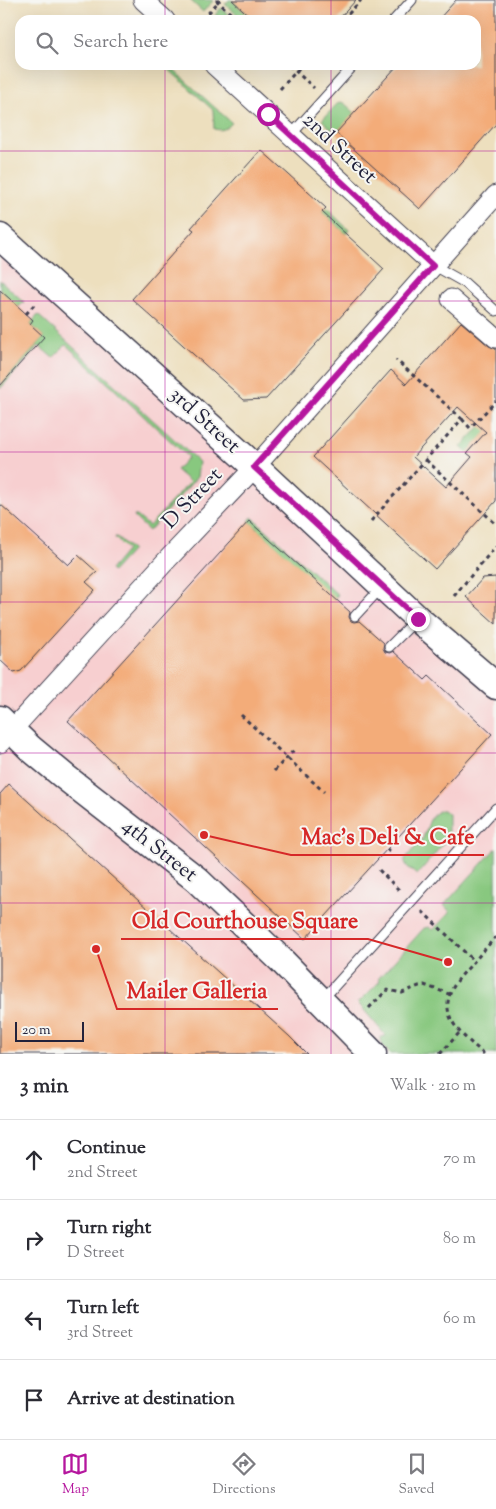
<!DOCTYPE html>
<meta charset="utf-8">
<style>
:root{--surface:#fff;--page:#f7f7f7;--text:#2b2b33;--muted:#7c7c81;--line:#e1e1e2;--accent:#b5179e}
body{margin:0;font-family:"Sorts Mill Goudy",serif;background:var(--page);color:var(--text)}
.scale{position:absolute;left:15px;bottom:12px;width:69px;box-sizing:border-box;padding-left:5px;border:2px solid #22223b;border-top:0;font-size:14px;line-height:18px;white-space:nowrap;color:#22223b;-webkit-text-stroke:4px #f6f6f2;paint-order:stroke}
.stop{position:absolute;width:15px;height:15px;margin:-11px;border:4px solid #b5179e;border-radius:50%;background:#fff}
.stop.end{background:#b5179e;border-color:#fff;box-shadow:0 1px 5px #0008}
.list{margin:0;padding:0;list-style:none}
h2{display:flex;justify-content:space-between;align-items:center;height:65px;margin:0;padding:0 20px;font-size:21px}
h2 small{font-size:16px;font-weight:400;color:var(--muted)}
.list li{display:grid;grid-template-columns:32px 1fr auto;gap:15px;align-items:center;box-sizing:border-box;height:80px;padding:0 20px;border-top:1px solid var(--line)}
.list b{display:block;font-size:19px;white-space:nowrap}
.list p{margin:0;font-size:16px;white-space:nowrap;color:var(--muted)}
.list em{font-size:16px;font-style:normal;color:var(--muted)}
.icon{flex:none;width:28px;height:28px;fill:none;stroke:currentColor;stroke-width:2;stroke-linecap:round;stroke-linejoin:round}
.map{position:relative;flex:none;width:496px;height:1054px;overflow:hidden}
.search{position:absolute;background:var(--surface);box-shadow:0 5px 20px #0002;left:15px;right:15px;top:15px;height:55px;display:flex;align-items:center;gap:12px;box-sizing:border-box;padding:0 18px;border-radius:15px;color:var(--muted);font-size:19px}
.sheet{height:385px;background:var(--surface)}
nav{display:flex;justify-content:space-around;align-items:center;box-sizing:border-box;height:70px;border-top:1px solid var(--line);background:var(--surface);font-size:14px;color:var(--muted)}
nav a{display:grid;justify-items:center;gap:2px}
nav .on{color:var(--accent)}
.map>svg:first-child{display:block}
</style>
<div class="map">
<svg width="496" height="1054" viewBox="0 0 496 1054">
<rect width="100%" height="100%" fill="#f6f6f2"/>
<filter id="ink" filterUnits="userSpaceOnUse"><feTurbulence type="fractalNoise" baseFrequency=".02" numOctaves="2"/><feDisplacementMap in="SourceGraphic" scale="10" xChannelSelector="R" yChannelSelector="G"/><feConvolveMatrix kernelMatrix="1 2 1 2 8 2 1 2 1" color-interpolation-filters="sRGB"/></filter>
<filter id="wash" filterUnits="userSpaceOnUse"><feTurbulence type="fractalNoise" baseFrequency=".0096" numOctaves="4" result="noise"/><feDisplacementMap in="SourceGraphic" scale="20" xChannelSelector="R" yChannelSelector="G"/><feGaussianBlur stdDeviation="1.12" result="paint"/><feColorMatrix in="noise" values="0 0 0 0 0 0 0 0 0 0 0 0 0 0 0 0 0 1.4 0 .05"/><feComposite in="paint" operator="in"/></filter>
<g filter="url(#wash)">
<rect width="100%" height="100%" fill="#eddfbe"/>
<polygon fill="#f7cfd0" points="0,249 496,691 496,1054 0,1054"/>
<g fill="#88c87f" stroke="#55755d">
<polygon points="190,0 212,0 213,1 203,12"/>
<polygon points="229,0 232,0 254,20 243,20 225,4"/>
<polygon points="221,8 234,20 221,20 215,15"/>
<path d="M164,65H168L232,123C226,129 222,131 214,129L213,110Z"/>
<polygon points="339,102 344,103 355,113 336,133 322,120"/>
<polygon points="326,208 349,230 346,234 322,212"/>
<polygon points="0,280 24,302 19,307 0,298"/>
<polygon points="38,315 199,462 197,477 149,531 135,518 134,516 137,516 149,526 190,482 176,470 188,457 66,345 53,358 39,346 0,389 0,386 44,337 30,324"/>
<polygon points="496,409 496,422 467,453 461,447"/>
<polygon points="252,517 338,595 334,599 249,521"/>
<polygon points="115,537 117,537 132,550 112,572 110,570 127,550 116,539"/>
<path d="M440,810H443L448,814V838L417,875C411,870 404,866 405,859L423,838L431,817Z"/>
<path d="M496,848V1054H390C384,1048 381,1045 381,1037L386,1036L358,1003L380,981L378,979L424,928L429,927L433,930L450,912L444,905Z"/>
</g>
<g id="blocks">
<g fill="#f3ac79" fill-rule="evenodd">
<polygon points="232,0 356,0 338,20 254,20"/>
<polygon points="456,0 496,0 496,124 420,209 336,133 398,65 476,65 476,20 438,20"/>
<polygon points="261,150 326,208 322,212 384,269 266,399 244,400 132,299 194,230 191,228"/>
<polygon points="0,290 33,320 30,324 44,337 0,386"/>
<path d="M461,322L489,346L496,349V501L435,569L313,457L391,370L406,384ZM458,407L486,432L467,453L472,457L446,487L413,457Z"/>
<polygon points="0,504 68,565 78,555 97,572 86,582 95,590 21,671 14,673 0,660"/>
<polygon points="249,521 350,612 349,617 351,621 354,622 359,621 384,643 383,648 385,652 390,653 393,651 425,680 429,676 492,734 305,939 68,721"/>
<polygon points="496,577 496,624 466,597 483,578"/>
<polygon points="9,784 289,1036 307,1054 0,1054 0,794"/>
</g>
</g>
</g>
<g filter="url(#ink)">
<use href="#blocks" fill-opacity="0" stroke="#403e4f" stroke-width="1"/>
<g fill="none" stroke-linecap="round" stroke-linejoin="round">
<g stroke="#403e4f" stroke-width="11">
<g id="lane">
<polyline points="394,20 412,0"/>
<polyline points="291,135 354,65"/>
<polyline points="433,265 465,283 496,311"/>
<polyline points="355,616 381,588"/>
<polyline points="389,647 415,621"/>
<polyline points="323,999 496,808"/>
</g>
</g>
<g stroke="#403e4f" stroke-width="21">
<g id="street">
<polyline points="143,0 165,20"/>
<polyline points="214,65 433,265"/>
<polyline points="451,299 496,338"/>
<polyline points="0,743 165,562 255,467 496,195"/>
</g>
</g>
<g stroke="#403e4f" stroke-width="29">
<g id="secondary">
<polyline points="0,237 255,467 418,619 496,686"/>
<polyline points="0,719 30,748 65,777 196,879 281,960 373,1054"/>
</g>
</g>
<g stroke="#403e4f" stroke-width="3" stroke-dasharray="4 4" stroke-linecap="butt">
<polyline points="216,0 238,20"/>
<polyline points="203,19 220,0"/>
<polyline points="343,20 361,0"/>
<polyline points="289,65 314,88"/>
<polyline points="280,89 302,65"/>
<polyline points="26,314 34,305"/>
<polyline points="462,419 470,428 496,401"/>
<polyline points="426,460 496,524"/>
<polyline points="371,521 462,419 396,360"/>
<polyline points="454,596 496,546"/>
<polyline points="241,715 324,792"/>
<polyline points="274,771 296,748"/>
<polyline points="387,849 392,855"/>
<polyline points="379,870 401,892"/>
<polyline points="422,911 474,961"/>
<polyline points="369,1008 387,990 402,993 419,986 424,985 449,994"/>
<polyline points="440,1054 460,1032"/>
<path d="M484,1054C474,1045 463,1037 456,1027C438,1003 453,984 470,966C479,956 487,946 496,937"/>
</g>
<use href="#lane" stroke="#fff" stroke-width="9"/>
<use href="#street" stroke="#fff" stroke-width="19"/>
<use href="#secondary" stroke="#fff" stroke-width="26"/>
</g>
</g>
<g fill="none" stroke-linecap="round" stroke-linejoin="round" filter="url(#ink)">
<polyline stroke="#b5179e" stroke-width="6" points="268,114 433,266 254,467 418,619"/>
</g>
<path fill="none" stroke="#b5179e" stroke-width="1" stroke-opacity="0.55" d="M165,0V20M331,0V20M165,65V1054M331,65V1054M0,151H496M0,301H496M0,452H496M0,602H496M0,753H496M0,903H496"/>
<g text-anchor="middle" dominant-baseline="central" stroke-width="4" stroke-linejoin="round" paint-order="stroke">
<g font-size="21" fill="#22223b" stroke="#f6f6f2">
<text transform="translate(339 149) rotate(43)">2nd Street</text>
<text transform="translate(204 421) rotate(42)">3rd Street</text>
<text transform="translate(193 499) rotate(-46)">D Street</text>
<text transform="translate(159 851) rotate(38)">4th Street</text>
</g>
</g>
<path fill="none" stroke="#d62828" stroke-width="2" d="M204 835L291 855H484M448 962L368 939H121M96 949L117 1009H278"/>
<g fill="#d62828" stroke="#f6f6f2" stroke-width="2">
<circle cx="204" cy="835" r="5"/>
<circle cx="448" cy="962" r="5"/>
<circle cx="96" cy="949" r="5"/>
</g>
<g font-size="22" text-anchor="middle" font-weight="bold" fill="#d62828" stroke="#f6f6f2" stroke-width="4" stroke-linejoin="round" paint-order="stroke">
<text x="388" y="844">Mac's Deli &amp; Cafe</text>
<text x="245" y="928">Old Courthouse Square</text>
<text x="197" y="998">Mailer Galleria</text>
</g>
</svg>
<div class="scale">20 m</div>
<div class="stop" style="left:268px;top:114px"></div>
<div class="stop end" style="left:418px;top:619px"></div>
<div class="search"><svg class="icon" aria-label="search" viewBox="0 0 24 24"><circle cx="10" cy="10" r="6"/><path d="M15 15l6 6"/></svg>Search here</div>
</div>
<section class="sheet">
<h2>3 min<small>Walk · 210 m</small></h2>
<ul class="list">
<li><svg class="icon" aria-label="ahead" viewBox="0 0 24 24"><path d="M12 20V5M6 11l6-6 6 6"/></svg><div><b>Continue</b><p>2nd Street</p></div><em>70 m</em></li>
<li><svg class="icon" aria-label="right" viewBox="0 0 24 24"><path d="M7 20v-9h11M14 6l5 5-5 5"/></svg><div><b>Turn right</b><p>D Street</p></div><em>80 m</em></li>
<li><svg class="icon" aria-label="left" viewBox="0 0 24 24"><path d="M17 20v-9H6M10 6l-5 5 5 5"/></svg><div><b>Turn left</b><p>3rd Street</p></div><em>60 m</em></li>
<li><svg class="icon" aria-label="arrive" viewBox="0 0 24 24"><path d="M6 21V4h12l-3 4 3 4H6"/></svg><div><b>Arrive at destination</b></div></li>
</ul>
</section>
<nav>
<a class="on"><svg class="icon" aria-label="map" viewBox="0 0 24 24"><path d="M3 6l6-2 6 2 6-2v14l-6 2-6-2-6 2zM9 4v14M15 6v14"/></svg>Map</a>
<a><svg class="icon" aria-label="directions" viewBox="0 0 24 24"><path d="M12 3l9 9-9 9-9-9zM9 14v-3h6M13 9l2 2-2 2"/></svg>Directions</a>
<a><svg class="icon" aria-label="saved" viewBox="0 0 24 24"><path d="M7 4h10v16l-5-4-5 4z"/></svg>Saved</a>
</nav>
